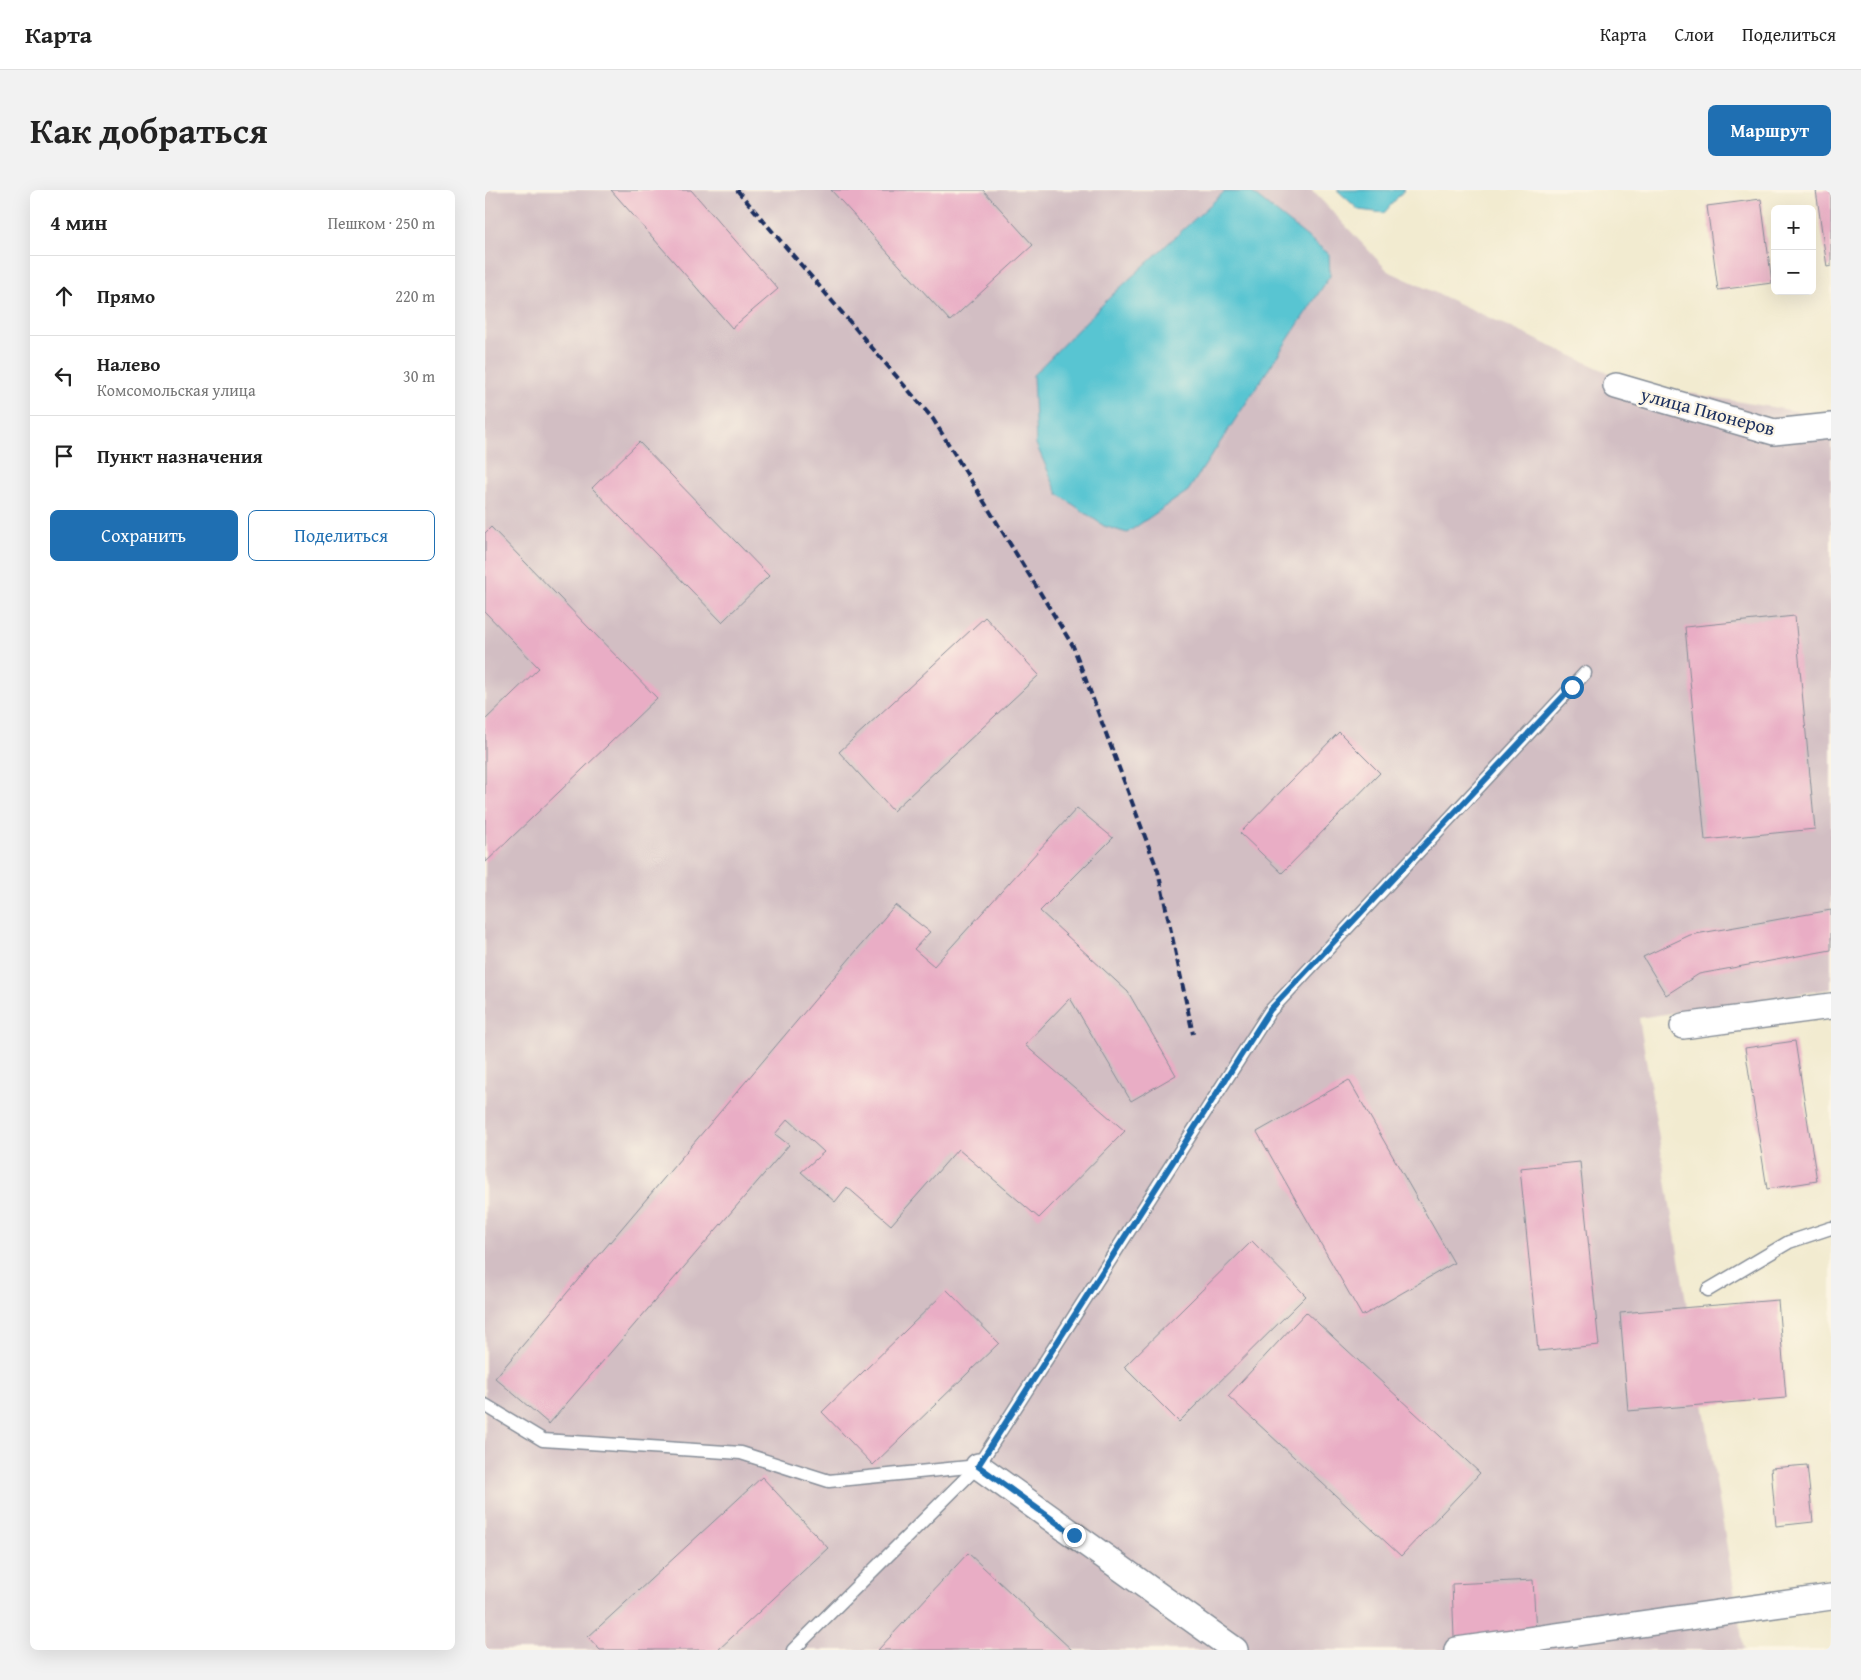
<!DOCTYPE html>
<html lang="ru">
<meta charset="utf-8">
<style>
:root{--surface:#fff;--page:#f2f2f2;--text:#222;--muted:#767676;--line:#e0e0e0;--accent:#1f6fb2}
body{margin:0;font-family:"Gentium Book Plus",serif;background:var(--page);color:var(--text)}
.controls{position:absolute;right:15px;top:15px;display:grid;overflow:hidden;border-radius:8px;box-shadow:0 5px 20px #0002}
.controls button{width:45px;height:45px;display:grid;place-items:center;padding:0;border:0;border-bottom:1px solid var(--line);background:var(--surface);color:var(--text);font:25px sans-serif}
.stop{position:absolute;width:15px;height:15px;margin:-11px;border:4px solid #1f6fb2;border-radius:50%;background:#fff}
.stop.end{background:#1f6fb2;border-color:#fff;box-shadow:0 1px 5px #0008}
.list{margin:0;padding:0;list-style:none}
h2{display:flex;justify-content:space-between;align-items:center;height:65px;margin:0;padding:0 20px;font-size:21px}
h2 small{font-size:16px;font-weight:400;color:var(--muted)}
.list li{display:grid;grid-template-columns:32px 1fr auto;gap:15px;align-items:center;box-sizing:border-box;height:80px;padding:0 20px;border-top:1px solid var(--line)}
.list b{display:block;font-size:19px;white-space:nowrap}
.list p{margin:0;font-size:16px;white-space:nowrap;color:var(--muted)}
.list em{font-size:16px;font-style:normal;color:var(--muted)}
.actions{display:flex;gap:10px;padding:15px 20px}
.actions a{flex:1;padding:11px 0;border:1px solid var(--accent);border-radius:8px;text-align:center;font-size:18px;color:var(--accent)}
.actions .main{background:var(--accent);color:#fff}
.icon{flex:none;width:28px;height:28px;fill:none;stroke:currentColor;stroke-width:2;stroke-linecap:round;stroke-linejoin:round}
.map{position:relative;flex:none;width:1346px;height:1460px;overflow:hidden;border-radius:8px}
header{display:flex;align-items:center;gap:30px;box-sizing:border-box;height:70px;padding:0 25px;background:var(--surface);border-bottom:1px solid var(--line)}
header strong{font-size:24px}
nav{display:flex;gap:28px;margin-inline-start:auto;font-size:18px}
.intro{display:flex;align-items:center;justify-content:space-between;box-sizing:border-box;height:120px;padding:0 30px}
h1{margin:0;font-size:35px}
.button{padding:12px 22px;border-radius:8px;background:var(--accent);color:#fff;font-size:18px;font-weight:700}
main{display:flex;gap:30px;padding:0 30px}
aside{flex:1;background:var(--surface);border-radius:8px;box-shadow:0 5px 20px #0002}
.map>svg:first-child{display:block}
</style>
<header>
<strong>Карта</strong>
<nav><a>Карта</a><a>Слои</a><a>Поделиться</a></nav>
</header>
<div class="intro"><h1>Как добраться</h1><a class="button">Маршрут</a></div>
<main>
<aside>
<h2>4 мин<small>Пешком · 250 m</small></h2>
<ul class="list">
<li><svg class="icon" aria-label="ahead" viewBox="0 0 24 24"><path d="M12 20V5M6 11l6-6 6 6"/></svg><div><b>Прямо</b></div><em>220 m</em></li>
<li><svg class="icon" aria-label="left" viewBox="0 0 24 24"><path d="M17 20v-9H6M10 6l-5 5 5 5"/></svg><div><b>Налево</b><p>Комсомольская улица</p></div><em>30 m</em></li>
<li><svg class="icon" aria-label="arrive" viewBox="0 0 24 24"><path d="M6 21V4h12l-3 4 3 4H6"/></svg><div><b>Пункт назначения</b></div></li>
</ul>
<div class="actions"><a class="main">Сохранить</a><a>Поделиться</a></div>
</aside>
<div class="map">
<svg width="1346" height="1460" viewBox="0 0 1346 1460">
<rect width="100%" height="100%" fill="#fcf5e5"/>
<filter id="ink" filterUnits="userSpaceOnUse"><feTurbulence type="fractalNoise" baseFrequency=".02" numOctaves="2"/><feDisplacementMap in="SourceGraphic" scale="10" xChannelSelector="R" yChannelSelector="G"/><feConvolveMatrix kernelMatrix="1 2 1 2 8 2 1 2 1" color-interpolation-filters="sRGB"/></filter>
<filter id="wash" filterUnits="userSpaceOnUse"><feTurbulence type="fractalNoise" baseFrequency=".0096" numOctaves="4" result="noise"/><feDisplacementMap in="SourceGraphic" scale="20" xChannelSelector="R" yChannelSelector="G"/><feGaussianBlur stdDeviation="1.12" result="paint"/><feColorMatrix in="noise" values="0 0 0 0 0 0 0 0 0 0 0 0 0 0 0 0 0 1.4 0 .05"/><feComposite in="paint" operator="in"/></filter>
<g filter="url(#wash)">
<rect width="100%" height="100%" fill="#f2ebd0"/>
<polygon fill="#d2bec3" points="0,0 827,0 903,81 1148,194 1346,227 1346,799 1154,828 1259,1460 0,1460"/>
<g fill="#59c5d2" stroke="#3a7a98">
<polygon points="852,0 919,0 899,23 874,20"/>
<polygon points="739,2 766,2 844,64 845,86 703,301 642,343 619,336 573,304 551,254 548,185 626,106"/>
</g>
<g id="blocks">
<g fill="#e9adc5">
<polygon points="126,0 206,0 293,99 247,138"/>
<polygon points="346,0 498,0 548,55 465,131"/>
<polygon points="1331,0 1346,0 1346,76 1342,77"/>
<polygon points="1276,9 1287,93 1233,100 1222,16"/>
<polygon points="154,252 284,386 237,432 107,298"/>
<polygon points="6,337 172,508 0,673 0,530 54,478 0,422 0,343"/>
<polygon points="1310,426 1330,639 1220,650 1200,437"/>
<polygon points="500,427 554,485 408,621 354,562"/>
<polygon points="854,542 895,583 797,683 755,643"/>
<polygon points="592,618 628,648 555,721 643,802 691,885 646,911 585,808 540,855 640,941 554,1028 473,959 406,1035 362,997 350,1012 316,982 339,962 303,929 290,944 304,955 64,1234 10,1188 410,715 445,742 429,759 449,776"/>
<polygon points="1346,720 1346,760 1214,784 1181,805 1158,767 1205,745"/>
<polygon points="1310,851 1332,991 1282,999 1260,858"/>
<polygon points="864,890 969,1073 877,1126 772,942"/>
<polygon points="1095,972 1114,1155 1053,1161 1035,978"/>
<polygon points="767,1051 821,1106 694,1232 639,1177"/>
<polygon points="462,1100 514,1153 388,1275 337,1222"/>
<polygon points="1293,1110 1301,1208 1143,1221 1135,1123"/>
<polygon points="821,1122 995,1283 916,1366 743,1206"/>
<polygon points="1322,1275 1328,1332 1291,1336 1286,1278"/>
<polygon points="277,1287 343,1358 233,1460 115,1460 103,1447"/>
<polygon points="483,1363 587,1460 393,1460"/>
<polygon points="1048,1390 1051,1443 969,1447 967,1394"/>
</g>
</g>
</g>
<g filter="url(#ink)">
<use href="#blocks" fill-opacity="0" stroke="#868d97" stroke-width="1"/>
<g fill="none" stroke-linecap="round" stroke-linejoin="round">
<g stroke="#868d97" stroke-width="15">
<g id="service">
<polyline points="1223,1100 1304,1052 1346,1038"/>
<polyline points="0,1215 58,1250 256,1263 344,1291 493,1276"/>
<polyline points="308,1460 493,1276 785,821 1100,483"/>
</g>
</g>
<g stroke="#868d97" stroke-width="28">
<g id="minor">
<polyline points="1131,196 1289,242 1346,236"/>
<polyline points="1198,836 1346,816"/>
<polyline points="493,1276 750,1460"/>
<polyline points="972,1460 1346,1407"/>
</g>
</g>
<use href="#service" stroke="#fff" stroke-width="12"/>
<use href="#minor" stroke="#fff" stroke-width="25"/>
<polyline stroke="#1b2f5e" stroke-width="4" stroke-dasharray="8 4" stroke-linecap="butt" points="252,0 448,229 588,456 673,681 708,844"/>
</g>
</g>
<g fill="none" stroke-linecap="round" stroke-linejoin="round" filter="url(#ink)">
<polyline stroke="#1f6fb2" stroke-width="6" points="589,1345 493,1276 785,820 1087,497"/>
</g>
<g text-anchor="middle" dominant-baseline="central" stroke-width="4.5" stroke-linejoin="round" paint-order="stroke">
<g font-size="19" fill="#1b2f5e" stroke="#fcf5e5">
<text transform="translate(1223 221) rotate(15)">улица Пионеров</text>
</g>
</g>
</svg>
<div class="controls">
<button>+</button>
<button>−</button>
</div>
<div class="stop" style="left:1087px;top:497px"></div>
<div class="stop end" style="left:589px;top:1345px"></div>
</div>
</main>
